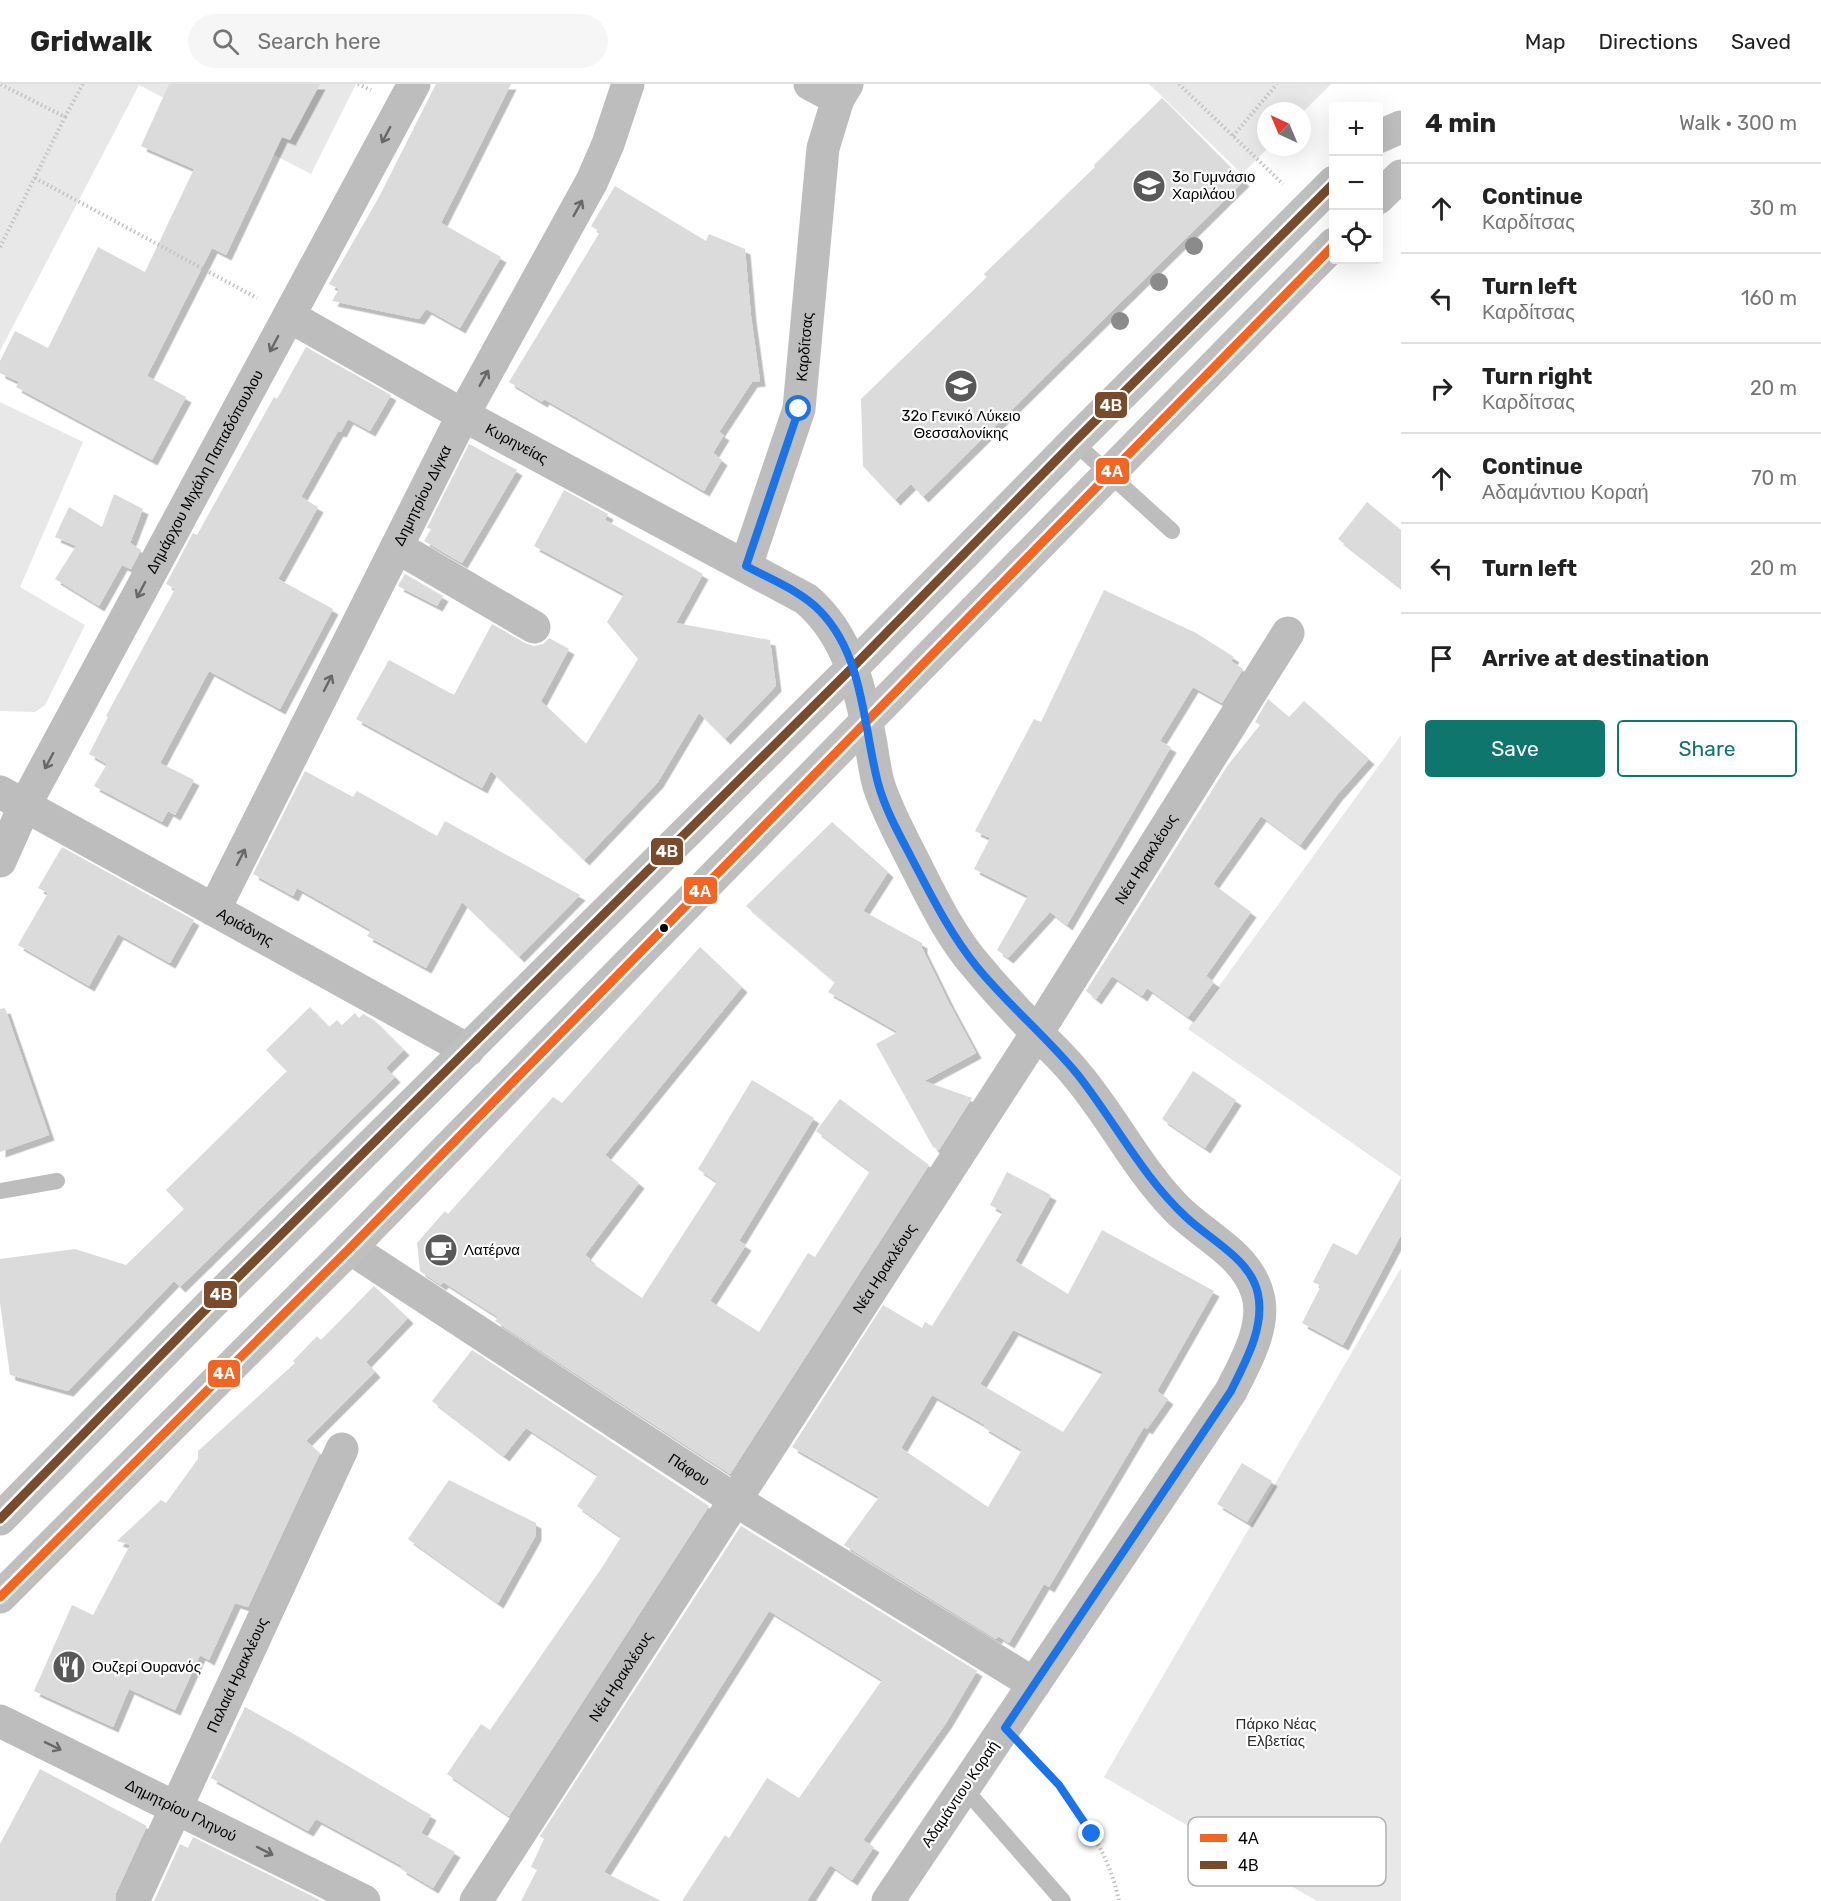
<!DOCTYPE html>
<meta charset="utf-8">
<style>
:root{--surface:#fff;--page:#f6f6f6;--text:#222;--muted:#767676;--line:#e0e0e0;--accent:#0f766e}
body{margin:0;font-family:Rubik,sans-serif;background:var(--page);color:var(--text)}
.controls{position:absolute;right:18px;top:18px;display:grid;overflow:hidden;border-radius:6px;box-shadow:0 6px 24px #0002}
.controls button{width:54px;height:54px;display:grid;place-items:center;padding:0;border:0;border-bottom:2px solid var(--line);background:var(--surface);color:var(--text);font:30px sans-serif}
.compass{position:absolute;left:1257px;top:18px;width:54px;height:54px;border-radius:50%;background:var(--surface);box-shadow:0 6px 24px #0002;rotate:316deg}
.stop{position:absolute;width:18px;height:18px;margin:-14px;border:4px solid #1a73e8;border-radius:50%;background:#fff}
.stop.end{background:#1a73e8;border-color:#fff;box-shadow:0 2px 6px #0008}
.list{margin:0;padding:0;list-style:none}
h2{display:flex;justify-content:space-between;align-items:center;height:78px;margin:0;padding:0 24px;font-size:26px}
h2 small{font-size:20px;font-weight:400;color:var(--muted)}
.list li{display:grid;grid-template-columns:39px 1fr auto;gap:18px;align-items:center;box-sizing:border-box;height:90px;padding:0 24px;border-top:2px solid var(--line)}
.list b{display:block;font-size:22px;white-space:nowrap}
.list p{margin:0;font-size:20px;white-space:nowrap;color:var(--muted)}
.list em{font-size:20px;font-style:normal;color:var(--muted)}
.actions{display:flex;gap:12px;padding:18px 24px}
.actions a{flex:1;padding:14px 0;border:2px solid var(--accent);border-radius:6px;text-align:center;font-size:21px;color:var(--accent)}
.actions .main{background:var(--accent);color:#fff}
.icon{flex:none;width:33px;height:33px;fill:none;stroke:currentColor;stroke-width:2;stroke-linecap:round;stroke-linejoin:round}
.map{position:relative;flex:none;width:1401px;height:1817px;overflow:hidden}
header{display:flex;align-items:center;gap:36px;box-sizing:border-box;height:84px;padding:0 30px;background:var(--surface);border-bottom:2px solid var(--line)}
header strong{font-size:28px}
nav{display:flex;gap:33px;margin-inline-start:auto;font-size:21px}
.search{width:420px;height:54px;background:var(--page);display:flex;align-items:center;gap:15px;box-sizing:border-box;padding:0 21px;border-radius:33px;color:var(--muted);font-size:22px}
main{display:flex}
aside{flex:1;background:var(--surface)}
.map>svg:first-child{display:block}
</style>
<header>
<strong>Gridwalk</strong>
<div class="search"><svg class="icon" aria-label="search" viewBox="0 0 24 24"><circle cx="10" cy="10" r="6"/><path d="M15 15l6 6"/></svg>Search here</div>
<nav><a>Map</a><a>Directions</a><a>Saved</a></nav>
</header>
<main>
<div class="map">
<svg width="1401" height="1817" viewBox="0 0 1401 1817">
<defs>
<filter id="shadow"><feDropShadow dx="5.5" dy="5.5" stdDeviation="0" flood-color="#0004"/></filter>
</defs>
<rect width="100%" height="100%" fill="#fff"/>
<g fill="#e8e8e8">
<polygon points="0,0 356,0 311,90 139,1 0,267"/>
<polygon points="1149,0 1331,0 1302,29 1302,27 1266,27 1266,63 1269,63 1242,90"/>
<polygon points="0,318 83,358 20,503 85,541 45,621 35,628 0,627"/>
<polygon points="1401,651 1401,1093 1188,945"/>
<polygon points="1401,1184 1401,1817 1317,1817 1104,1693"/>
</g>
<g fill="#dbdbdb" fill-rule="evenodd" filter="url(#shadow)">
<polygon points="169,0 320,0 290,56 282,53 226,171 212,164 147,292 186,313 152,376 16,303 19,298 0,289 0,277 15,247 48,264 98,163 145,188 194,85 141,62"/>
<polygon points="436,0 511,0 441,139 501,173 460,244 426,225 419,235 332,217 339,205 329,200 379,113"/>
<polygon points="1162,14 1244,97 923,413 911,400 895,416 863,382 861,315 987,193 984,190 1095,83 1094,81"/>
<polygon points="615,102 706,157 709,150 745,165 751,232 760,297 752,298 719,348 724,351 713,369 722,376 704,407 544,315 542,318 509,298 600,148 591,142"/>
<polygon points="306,263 391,311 370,347 348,335 341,348 338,347 301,413 318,423 278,495 333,525 280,625 209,587 160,679 194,696 175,731 168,727 162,738 94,702 107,680 89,670 108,633 106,632 175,505 166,500 193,449 197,451 274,313 277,315"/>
<polygon points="469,360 517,386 462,479 424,457 431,445 427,444"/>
<polygon points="564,406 608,430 605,436 703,490 676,539 770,556 776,602 725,655 699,629 658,698 584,776 491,687 482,704 356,635 389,576 454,611 492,540 525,559 534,562 543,560 549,554 569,565 541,617 586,660 638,575 607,538 624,510 534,462"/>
<polygon points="114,410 143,425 130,459 141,466 131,485 122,481 99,522 55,495 76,462 55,453 69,423 102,443"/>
<polygon points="1367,418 1401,446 1401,504 1338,455"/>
<polygon points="405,490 443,512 437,522 398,502"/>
<polygon points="1104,506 1196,549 1234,573 1231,577 1243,585 1222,619 1193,603 1160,657 1171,663 1067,841 1050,828 1008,874 997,866 1028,812 974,785 990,754 975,747 1034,635 1041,638"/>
<polygon points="1268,615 1289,633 1304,617 1369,675 1337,711 1300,761 1261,732 1213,800 1251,828 1206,892 1214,898 1188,933 1147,904 1142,912 1112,892 1096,915 1086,907 1228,681 1260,641 1255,638"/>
<polygon points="305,687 353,713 357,707 437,752 445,737 580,811 519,873 462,818 426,884 367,852 371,846 297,804 293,812 253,790"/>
<polygon points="832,738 888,788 863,827 922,859 922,864 949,919 976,969 924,997 972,1014 939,1066 933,1063 876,960 898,948 828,908 835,898 746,822"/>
<polygon points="62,763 194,836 170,879 118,850 89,902 18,861 48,809 38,804"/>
<polygon points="700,863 742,903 605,1071 639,1099 585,1171 590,1175 589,1177 642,1214 717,1098 698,1085 752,996 814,1034 739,1157 746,1161 710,1217 759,1248 808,1169 815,1173 870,1087 816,1047 840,1015 929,1081 730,1390 495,1237 498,1233 443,1198 441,1201 420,1187 417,1159 445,1127 448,1130 553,1013 562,1019"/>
<polygon points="310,923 329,943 337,936 342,941 355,929 359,934 363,930 374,936 404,966 386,984 395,993 180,1203 174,1197 68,1307 10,1291 0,1219 0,1175 75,1165 126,1181 184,1125 166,1106 287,987 266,966"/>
<polygon points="5,924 49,1051 0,1068 0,925"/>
<polygon points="1193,987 1236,1016 1205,1064 1162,1035"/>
<path d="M1007,1088L1051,1111L1015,1177L1068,1210L1102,1146L1214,1207L1157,1307L1168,1315L1147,1345L1144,1343L1049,1503L1044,1500L1009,1559L998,1552L996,1555L844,1461L879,1413L792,1363L883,1221L922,1244L925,1238L932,1242L1003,1128L990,1121ZM1013,1246L1103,1288L1063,1348L980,1300ZM932,1311L985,1341L983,1343L1022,1366L988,1423L901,1364Z"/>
<polygon points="1401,1094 1401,1151 1343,1261 1302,1239 1321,1202 1313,1198 1333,1159 1357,1171"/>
<polygon points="374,1202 408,1234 366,1278 375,1288 306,1357 320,1369 248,1523 235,1519 209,1576 200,1571 175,1626 129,1605 113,1643 34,1607 72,1521 93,1531 130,1461 117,1457 161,1416 166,1419 198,1375 198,1367 295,1279 293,1277 317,1252 321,1256"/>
<polygon points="472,1266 709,1422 509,1732 447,1690 481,1640 490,1646 603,1482 621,1453 577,1422 598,1391 526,1344 504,1372 432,1317"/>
<polygon points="1242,1379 1272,1397 1247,1438 1217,1420"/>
<polygon points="449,1396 536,1439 536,1451 498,1519 408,1455"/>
<polygon points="741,1442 977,1587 946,1639 863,1756 874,1763 852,1796 830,1781 807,1817 682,1817 725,1751 729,1754 767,1694 799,1714 882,1596 769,1527 604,1788 661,1817 521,1817 537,1786 531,1783 544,1755 540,1752"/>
<polygon points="245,1623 299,1653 431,1731 421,1749 455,1768 433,1804 401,1785 402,1782 316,1735 308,1747 211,1694"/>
<polygon points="40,1685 147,1742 116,1809 115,1817 0,1817 0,1760"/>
<polygon points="193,1753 322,1817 154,1817 180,1760 188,1764"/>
</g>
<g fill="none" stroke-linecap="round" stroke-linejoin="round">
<g stroke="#c2c2c2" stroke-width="4" stroke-dasharray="1.5 3" stroke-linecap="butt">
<polyline points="358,0 371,6"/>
<polyline points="1179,0 1283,100"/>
<polyline points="65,33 83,0"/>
<polyline points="1233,52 1277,0"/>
<polyline points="35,94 257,214"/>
<polyline points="0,163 65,33 0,0"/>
<path d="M1030,1671C1069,1712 1108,1761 1119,1817"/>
</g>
<g stroke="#bdbdbd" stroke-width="16">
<polyline points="1074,358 1172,447"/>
<polyline points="0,1107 57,1097"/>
<polyline points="964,1704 1063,1817"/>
</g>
<g stroke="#bdbdbd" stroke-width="33">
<polyline points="810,0 838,15"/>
<path id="s1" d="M289,232L463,331L806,515C849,551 861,607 871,660C873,673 875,688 879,702C888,729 902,754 915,780C933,816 952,855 979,885C997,907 1017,928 1037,949C1050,962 1064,975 1076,990C1112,1032 1136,1083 1176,1124C1202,1151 1245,1169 1257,1208C1268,1240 1245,1279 1231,1307L888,1817"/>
<polyline points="397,463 534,543"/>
<path id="s2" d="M746,482L799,325L823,64L838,15L847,0"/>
<path id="s3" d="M0,708L468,966"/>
<path id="s4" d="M0,777L25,721L414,0"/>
<path id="s5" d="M214,826L463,331L592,97L608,60L628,0"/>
<path id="s6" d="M350,1164L735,1416L1034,1600"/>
<path id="s7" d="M0,1637L364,1817"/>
<path id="s8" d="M133,1817L342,1365"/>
<path id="s9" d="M476,1817L1037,949L1288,549"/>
</g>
<g stroke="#bfbfbf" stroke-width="33">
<polyline points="1378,53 1401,43"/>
<polyline points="1378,114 1401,92"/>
<polyline points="0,1435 211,1220 852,584 1074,358 1334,98"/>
<polyline points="0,1513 350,1164 1334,160"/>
</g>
<g stroke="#fff" stroke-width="14">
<polyline id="bus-1" points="0,1513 350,1164 1334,161"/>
</g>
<g stroke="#fff" stroke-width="14">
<polyline id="bus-2" points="0,1435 211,1220 852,584 1074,358 1334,99"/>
</g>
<use href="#bus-1" stroke="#f26522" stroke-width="9"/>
<use href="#bus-2" stroke="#7a4b2a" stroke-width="9"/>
</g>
<g fill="#8b8b8b">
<circle cx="1194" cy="162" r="9"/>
<circle cx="1159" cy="198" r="9"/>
<circle cx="1120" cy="237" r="9"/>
</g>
<defs><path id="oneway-shaft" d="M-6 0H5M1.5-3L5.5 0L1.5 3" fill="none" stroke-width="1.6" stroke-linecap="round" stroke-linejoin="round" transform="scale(1.5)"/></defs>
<g stroke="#686868">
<use href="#oneway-shaft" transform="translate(386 51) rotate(118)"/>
<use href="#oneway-shaft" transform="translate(578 124) rotate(-61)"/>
<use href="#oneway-shaft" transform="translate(274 260) rotate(118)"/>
<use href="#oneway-shaft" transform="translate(484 294) rotate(-61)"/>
<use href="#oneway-shaft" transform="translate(141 506) rotate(118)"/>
<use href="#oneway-shaft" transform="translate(328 599) rotate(-63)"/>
<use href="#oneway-shaft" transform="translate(49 677) rotate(118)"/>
<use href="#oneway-shaft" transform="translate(241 773) rotate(-63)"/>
<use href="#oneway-shaft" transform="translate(53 1662) rotate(26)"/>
<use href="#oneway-shaft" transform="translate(265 1767) rotate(27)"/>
</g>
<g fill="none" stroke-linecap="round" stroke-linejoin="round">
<path stroke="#1a73e8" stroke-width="8" d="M799,325L746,482C770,495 801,507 820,527C864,572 863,642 878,699C885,725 899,750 911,773C931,811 950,850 977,883C1008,921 1047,953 1078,991C1115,1038 1142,1092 1186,1133C1210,1156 1251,1175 1258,1210C1265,1244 1245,1278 1231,1307L1005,1644L1059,1701L1092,1750"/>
</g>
<defs>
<g id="school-disc" transform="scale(1.725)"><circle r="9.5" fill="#595959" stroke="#fff"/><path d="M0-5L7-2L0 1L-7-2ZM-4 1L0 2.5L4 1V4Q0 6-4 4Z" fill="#fff"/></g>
<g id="cafe-disc" transform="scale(1.725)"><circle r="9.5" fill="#595959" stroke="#fff"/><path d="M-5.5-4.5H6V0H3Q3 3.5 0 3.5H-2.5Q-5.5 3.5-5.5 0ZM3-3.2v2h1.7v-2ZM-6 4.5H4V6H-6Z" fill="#fff"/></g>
<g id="restaurant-disc" transform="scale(1.725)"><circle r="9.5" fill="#595959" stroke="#fff"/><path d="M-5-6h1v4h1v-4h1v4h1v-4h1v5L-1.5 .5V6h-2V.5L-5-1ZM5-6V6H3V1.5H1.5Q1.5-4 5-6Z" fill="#fff"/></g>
</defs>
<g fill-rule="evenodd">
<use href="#school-disc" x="1149" y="102"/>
<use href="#school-disc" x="961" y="302"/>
<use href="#cafe-disc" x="441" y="1166"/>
<use href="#restaurant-disc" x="69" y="1583"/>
</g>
<circle fill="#000" stroke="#fff" stroke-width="2" cx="664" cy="844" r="5"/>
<g text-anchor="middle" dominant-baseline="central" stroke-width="4.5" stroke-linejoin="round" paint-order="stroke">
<g font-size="15" fill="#000" stroke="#fff" text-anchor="start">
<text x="1172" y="93">3ο Γυμνάσιο<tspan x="1172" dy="17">Χαριλάου</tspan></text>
<text x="961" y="332" text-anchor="middle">32ο Γενικό Λύκειο<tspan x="961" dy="17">Θεσσαλονίκης</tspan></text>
<text x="464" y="1166">Λατέρνα</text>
<text x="92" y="1583">Ουζερί Ουρανός</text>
</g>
<g font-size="15" fill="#000" stroke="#fff">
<text stroke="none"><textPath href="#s2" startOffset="228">Καρδίτσας</textPath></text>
<text stroke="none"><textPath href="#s1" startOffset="261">Κυρηνείας</textPath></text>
<text stroke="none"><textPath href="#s4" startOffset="440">Δημάρχου Μιχάλη Παπαδόπουλου</textPath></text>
<text stroke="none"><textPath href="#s5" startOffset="464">Δημητρίου Δίγκα</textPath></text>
<text stroke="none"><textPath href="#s9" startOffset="1239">Νέα Ηρακλέους</textPath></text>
<text stroke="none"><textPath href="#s3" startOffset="280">Αριάδνης</textPath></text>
<text stroke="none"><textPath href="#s9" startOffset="753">Νέα Ηρακλέους</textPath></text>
<text stroke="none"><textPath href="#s6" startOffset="405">Πάφου</textPath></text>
<text stroke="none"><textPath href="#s8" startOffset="249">Παλαιά Ηρακλέους</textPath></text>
<text stroke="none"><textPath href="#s9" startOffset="267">Νέα Ηρακλέους</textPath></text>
<text transform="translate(960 1710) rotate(-56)">Αδαμάντιου Κοραή</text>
<text stroke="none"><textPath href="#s7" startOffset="202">Δημητρίου Γληνού</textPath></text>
</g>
<g font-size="15" fill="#2c2c2c" stroke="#fff">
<text x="1276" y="1640">Πάρκο Νέας<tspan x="1276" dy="17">Ελβετίας</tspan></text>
</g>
</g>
<rect x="1188" y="1733" width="198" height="69" rx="9" fill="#fff" stroke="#b2b2b2" stroke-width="1.5"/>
<rect x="1200" y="1750" width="27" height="8" fill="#f26522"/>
<rect x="1200" y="1777" width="27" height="8" fill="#7a4b2a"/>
<g font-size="16" fill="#000">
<text x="1238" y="1760">4Α</text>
<text x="1238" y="1787">4Β</text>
</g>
<g stroke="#fff" stroke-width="2">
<rect x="1094" y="307" width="34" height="28" rx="6" fill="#7a4b2a"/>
<rect x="1095" y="373" width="35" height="28" rx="6" fill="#f26522"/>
<rect x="650" y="753" width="34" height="29" rx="6" fill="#7a4b2a"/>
<rect x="683" y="792" width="35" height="29" rx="6" fill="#f26522"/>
<rect x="203" y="1196" width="35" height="29" rx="6" fill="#7a4b2a"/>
<rect x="207" y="1275" width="34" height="29" rx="6" fill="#f26522"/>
</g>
<g font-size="16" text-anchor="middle" font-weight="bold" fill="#fff">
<text x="1111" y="327">4Β</text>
<text x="1112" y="393">4Α</text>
<text x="667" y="773">4Β</text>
<text x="700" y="813">4Α</text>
<text x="221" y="1216">4Β</text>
<text x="224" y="1295">4Α</text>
</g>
</svg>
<div class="controls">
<button>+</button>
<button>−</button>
<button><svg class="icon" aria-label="locate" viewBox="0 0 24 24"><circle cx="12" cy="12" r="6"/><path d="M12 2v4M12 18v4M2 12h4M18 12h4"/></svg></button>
</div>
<svg class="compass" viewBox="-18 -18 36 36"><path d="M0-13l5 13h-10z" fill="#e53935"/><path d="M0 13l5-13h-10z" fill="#767676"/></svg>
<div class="stop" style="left:799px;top:325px"></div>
<div class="stop end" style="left:1092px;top:1750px"></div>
</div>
<aside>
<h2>4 min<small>Walk · 300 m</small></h2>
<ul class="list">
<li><svg class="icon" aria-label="ahead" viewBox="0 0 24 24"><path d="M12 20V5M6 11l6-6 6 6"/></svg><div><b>Continue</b><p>Καρδίτσας</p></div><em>30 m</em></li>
<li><svg class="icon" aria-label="left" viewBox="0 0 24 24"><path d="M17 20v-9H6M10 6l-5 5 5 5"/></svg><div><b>Turn left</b><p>Καρδίτσας</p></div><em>160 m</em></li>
<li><svg class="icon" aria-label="right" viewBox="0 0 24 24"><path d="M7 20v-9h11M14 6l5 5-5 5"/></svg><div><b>Turn right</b><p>Καρδίτσας</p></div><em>20 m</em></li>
<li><svg class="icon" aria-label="ahead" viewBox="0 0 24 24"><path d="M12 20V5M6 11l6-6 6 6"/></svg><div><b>Continue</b><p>Αδαμάντιου Κοραή</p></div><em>70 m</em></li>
<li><svg class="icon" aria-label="left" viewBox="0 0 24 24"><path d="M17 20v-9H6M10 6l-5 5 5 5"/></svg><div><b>Turn left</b></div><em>20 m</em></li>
<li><svg class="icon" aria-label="arrive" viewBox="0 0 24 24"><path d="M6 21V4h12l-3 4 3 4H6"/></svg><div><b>Arrive at destination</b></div></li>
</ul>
<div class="actions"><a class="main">Save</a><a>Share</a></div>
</aside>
</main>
